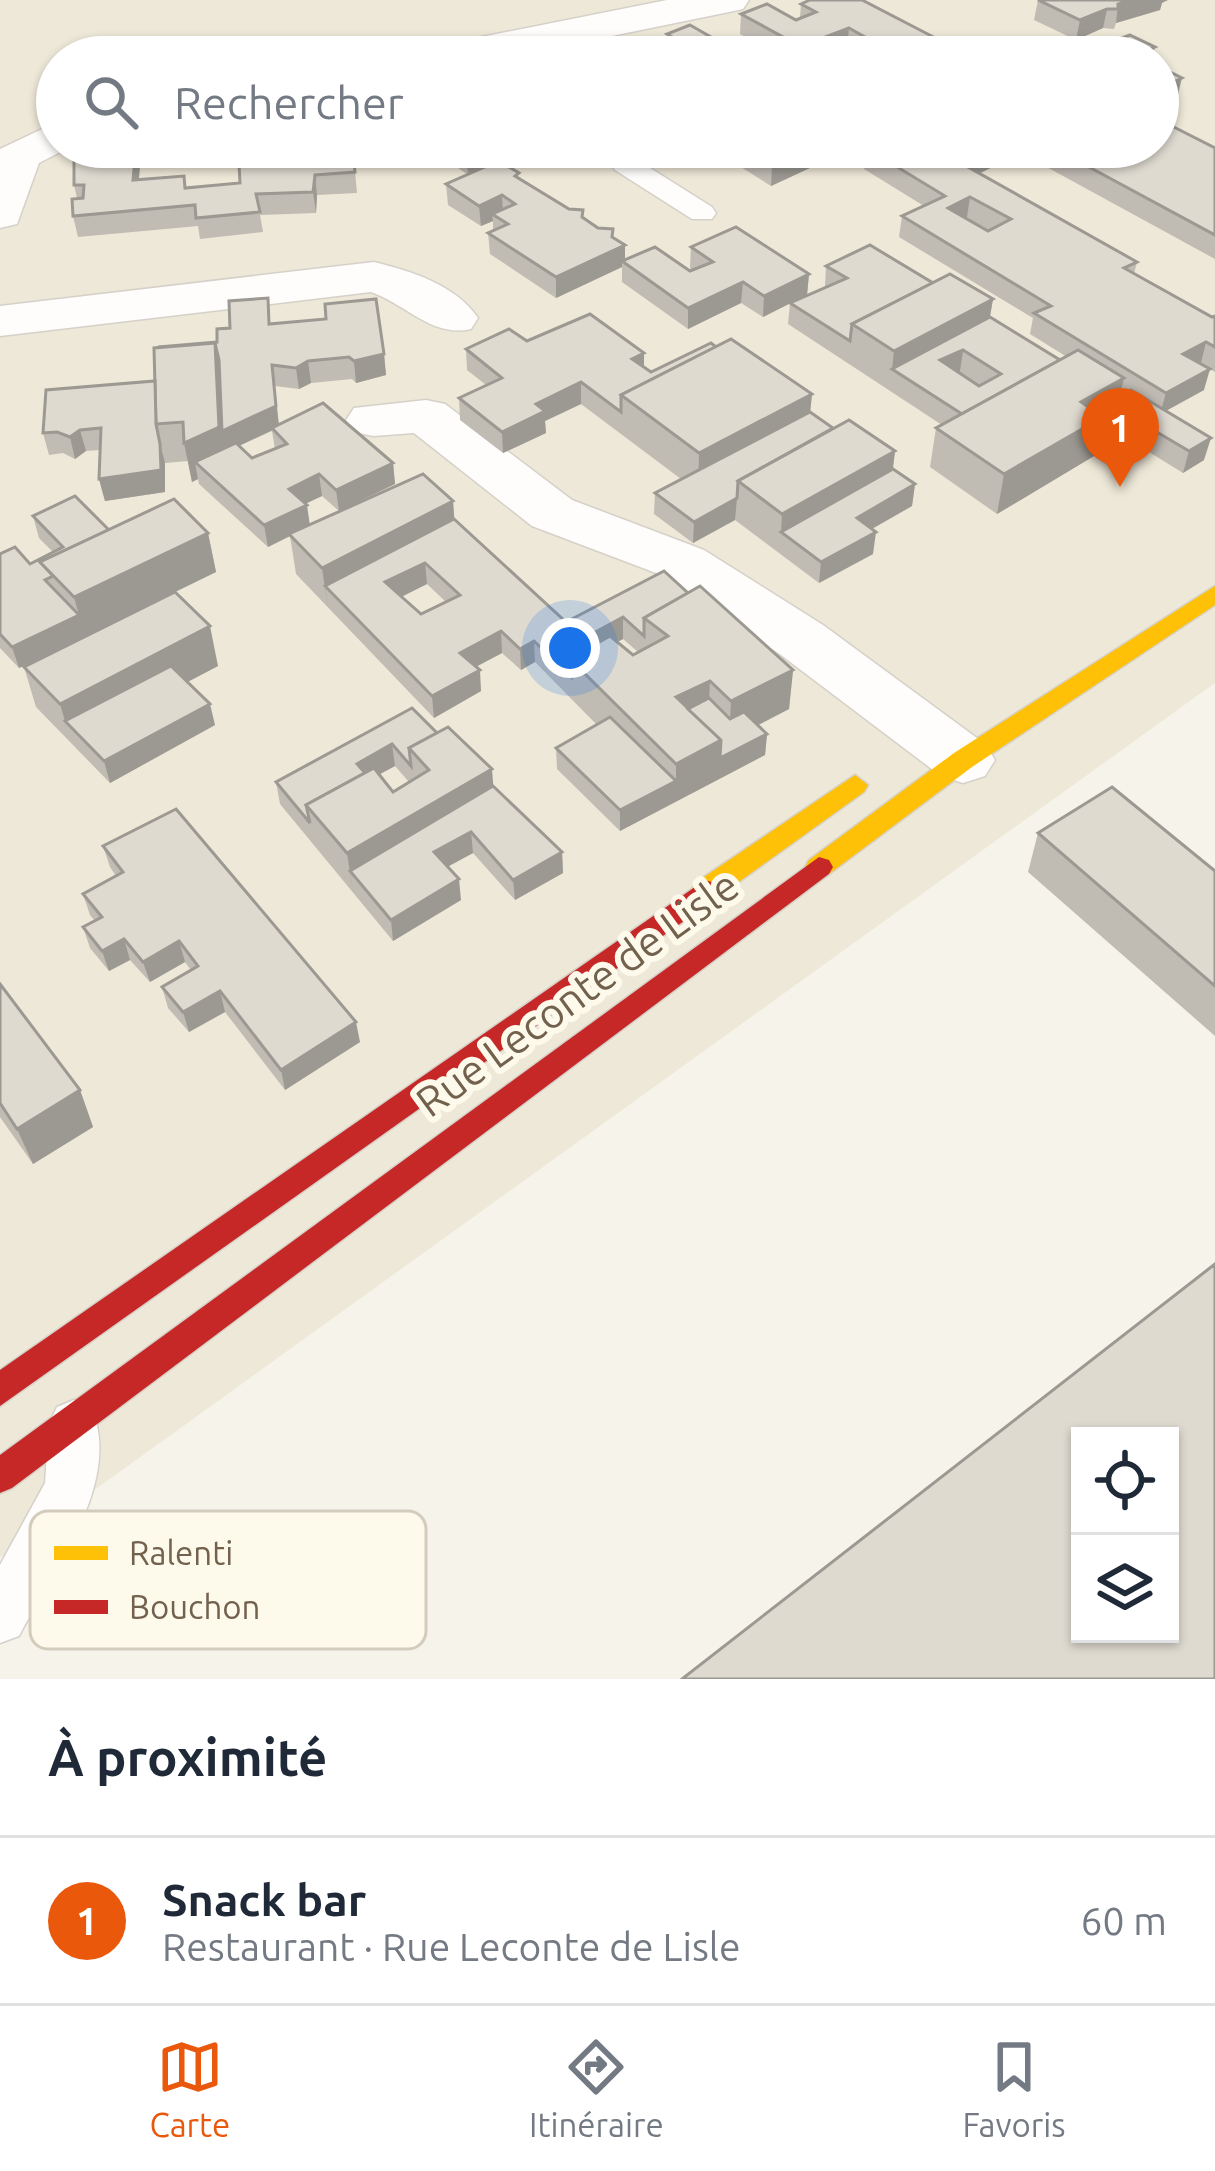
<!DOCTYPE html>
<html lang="fr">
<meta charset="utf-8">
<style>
:root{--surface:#fff;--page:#f2f2f3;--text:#1f2937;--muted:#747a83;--line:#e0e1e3;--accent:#ea580c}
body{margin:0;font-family:Ubuntu,sans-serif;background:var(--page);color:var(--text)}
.controls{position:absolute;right:36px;bottom:36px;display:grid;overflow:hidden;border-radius:0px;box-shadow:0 3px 9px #0004}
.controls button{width:108px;height:108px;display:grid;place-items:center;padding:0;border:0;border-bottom:3px solid var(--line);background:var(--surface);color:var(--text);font:60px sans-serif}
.you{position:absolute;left:570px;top:648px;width:42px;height:42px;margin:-30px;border:9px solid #fff;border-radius:50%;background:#1a73e8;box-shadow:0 0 0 18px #1a73e833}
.badge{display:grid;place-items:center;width:78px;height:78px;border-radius:50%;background:var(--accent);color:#fff;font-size:39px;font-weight:700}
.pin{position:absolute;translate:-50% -99px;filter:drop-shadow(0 3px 6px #0008)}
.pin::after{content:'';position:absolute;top:63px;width:42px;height:36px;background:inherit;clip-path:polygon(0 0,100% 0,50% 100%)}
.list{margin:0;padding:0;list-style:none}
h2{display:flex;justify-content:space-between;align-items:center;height:156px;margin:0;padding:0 48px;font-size:51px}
h2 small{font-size:39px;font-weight:400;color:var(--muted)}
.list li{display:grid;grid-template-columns:78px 1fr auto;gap:36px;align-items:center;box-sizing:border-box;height:168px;padding:0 48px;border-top:3px solid var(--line)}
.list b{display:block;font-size:45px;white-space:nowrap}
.list p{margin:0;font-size:39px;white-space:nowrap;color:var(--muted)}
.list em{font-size:39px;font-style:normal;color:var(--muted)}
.icon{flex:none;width:66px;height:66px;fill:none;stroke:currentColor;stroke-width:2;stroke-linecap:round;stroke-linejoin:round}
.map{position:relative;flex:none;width:1215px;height:1679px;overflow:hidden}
.search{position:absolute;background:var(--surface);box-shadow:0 3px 9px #0004;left:36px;right:36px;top:36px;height:132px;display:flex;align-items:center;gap:30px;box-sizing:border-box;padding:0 42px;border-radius:66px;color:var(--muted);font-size:45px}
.sheet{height:324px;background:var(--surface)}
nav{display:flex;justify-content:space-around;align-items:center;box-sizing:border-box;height:168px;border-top:3px solid var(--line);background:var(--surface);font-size:33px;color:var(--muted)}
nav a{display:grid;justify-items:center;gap:6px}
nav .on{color:var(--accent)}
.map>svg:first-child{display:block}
</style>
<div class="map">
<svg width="1215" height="1679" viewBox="0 0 1215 1679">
<rect width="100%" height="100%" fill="#f6f4ea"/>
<path fill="#eee8d8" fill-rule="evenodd" d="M0,0H1215V683L0,1558ZM57,57H1158V147H57Z"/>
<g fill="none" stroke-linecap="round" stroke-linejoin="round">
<g stroke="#d5d1c9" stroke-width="3">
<g id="lane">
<polygon points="616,147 642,147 639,161 712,207 716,213 712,219 692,219 615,170 611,164"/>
<path d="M74,1400L91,1407C124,1482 52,1572 19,1636L0,1643V1565L45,1483L49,1424L57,1407Z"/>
</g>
</g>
<g stroke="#d5d1c9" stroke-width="3">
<g id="street">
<polygon points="667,0 749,0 743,9 729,12 509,57 425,57 431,48 446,44"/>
<polygon points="57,122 57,147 70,147 39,163 17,224 0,228 0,149"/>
<path d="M374,262C411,271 456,285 478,318L471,329C432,338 406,304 371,292L0,336V306Z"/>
<polygon points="426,400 445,404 572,500 704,550 823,625 985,744 995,760 985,776 963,783 941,776 781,655 664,576 532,526 414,433 373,436 354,432 346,420 354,408"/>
</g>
</g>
<g stroke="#d6d1c8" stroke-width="3">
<g id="slow">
<polygon points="1215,586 1215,605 972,767 829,874 809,874 805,867 809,860 954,753"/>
<polygon points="855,775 868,785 864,792 715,899 695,899 691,891 695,883"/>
</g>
</g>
<g stroke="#d6d1c8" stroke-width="3">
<g id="jam">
<polygon points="819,857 829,860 833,867 829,874 12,1488 0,1493 0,1455"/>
<polygon points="705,880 715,883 719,891 715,899 0,1406 0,1370"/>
</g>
</g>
<use href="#lane" fill="#fefdfc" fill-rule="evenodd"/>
<use href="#street" fill="#fefdfc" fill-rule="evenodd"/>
<use href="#slow" fill="#ffc107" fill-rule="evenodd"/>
<use href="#jam" fill="#c62828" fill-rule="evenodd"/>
</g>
<g fill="#c0bbb3" fill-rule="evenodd">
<polygon points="1038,0 1162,3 1160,10 1116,23 1114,29 1103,28 1076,40 1034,20"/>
<polygon points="801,4 972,57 782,57 740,34 741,14 796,20 800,18"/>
<polygon points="667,34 746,57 666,49"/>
<polygon points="428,147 536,147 496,163 613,237 625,260 690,271 693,270 690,268 691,247 809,274 807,295 825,287 826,266 933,283 993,299 990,317 1060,360 1067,357 1030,334 1033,318 899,237 902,216 924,206 864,169 866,148 868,147 1010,147 1007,160 979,173 1137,262 1134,274 1212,317 1215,316 1215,372 1200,363 1204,390 1166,411 1204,460 1183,473 1149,452 1116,471 1094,456 997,514 930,467 936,428 942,425 788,324 790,303 763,317 741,303 688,329 622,282 622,267 556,298 490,254 488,233 493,231 493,221 481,226 448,205 446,184 468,175"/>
<polygon points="709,147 855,147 771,186"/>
<polygon points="1047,147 1215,148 1215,259 1043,165"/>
<polygon points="353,151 357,193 317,195 316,213 260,215 263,232 200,239 198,226 78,237 73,216 77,198 74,185 140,165 139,179 186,188 240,183 292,160"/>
<path d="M271,324L384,354L386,375L356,383L352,379L311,383L299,389L275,386L279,425L393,463L395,484L339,511L322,496L305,504L310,525L453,501L454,519L566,622L688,593L793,670L789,709L758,725L767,734L765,755L620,831L557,769L556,748L597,725L535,662L521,670L502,653L476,667L481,691L434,718L296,574L290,536L268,547L199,484L198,479L192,482L188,461L165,463V492L105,501L99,479L100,450L86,451L75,459L63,453L49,455L43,433L155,381L217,342ZM272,431L275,449L252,458L239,446ZM427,584L446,602L421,614L401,597ZM623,639L638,652L633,655L617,642Z"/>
<polygon points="527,341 644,353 644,367 651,372 812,394 810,412 833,428 895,451 893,469 915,484 912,506 872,529 873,554 819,583 735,520 693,543 654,514 655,493 681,479 581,404 545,421 546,433 503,453 460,420 459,398 486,385 467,370 466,349"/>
<polygon points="33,516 109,530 208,533 216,572 175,592 218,666 187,682 215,725 110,783 36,707 24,667 124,617 19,668 0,648 0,554 30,564 53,552 39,538"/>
<path d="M412,708L562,852L563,873L515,900L473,853L447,867L461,900L393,941L280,804L276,782ZM395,766L409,782L393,792L379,774Z"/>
<polygon points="1038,833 1215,871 1215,1036 1028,872"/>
<polygon points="103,846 360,1042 285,1090 225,1012 189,1032 168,1008 162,987 191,970 185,962 150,982 130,960 109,971 90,948 83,927 95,921 90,915 83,894 116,876 110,867"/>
<polygon points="0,984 80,1090 93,1127 33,1164 0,1117"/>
</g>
<g fill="#9c9992">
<polygon points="1131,0 1168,0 1162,3 1160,10 1116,23 1118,4"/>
<polygon points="1107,9 1103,28 1076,40 1080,20"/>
<polygon points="849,28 847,48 824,57 825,37"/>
<polygon points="1155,47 1152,57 1137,57 1137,55"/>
<polygon points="886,48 886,57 865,57"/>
<polygon points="1182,78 1177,98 1158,107 1158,89"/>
<polygon points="137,147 140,165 137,201 133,180"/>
<polygon points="466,147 536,147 468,175"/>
<polygon points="812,147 855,147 771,186 772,165"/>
<polygon points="995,147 1010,147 1007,160 958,184 961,163"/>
<polygon points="315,175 317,195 316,213 313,192"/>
<polygon points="502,195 503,216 492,214 493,221 481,226 479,206"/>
<polygon points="970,197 967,217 945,229 948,208"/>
<polygon points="625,245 625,264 622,261 622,267 556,298 556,277"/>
<polygon points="809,274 807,295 763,317 764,296"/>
<polygon points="743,282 741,303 688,329 688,308"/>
<polygon points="993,299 986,338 963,351 960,371 936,382 892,369 894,351"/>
<polygon points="1206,342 1201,363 1183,354"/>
<polygon points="215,343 272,365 279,427 226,452 195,462 198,479 192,482 184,443"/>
<polygon points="644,353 644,374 632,359"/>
<polygon points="384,354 386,375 356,383 354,361"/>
<polygon points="308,361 311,383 299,389 296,368"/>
<polygon points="1210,369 1204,390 1160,414 1166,393"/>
<polygon points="1124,378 1115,417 1101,425 1094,456 997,514 1004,474 1081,402"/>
<polygon points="581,382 581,404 545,421 546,433 503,453 502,432 536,404"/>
<polygon points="812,394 808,433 698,492 699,453"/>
<polygon points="80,430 86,451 75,459 70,437"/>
<polygon points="1155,431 1149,452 1116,471 1122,450"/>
<polygon points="1211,438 1204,460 1183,473 1189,451"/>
<polygon points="160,444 165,463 165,492 105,501 99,479"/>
<polygon points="895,451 890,490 781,532 782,514"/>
<polygon points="393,463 395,484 339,511 336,490"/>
<polygon points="319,474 322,496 292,510 289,489"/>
<polygon points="915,484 912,506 854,539 857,518"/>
<polygon points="737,498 735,520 693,543 694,522"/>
<polygon points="453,501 456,540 325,586 328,608 322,568"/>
<polygon points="307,505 310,526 268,547 264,525"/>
<polygon points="876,532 873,554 819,583 821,562"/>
<polygon points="208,533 216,572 19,668 12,647 79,615 74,597"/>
<polygon points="425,563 427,584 387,604 385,582"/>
<polygon points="623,617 623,639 589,657 588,636"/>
<polygon points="210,626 218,666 81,738 65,721 60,704"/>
<polygon points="501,631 502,653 462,674 460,653"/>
<polygon points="534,641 535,662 521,670 520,649"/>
<polygon points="480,670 481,691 434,718 432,696"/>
<polygon points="793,670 789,709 729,740 731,701"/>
<polygon points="710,681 708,720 690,729 676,697"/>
<polygon points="210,704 215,725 110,783 104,761"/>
<polygon points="767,734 765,755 620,831 620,810 676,781 676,764 721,740"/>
<polygon points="392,744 395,766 360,785 357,764"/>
<polygon points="492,769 495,808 350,871 353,892 347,853"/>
<polygon points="471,832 473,853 436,873 434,852"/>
<polygon points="562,852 563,873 515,900 513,880"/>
<polygon points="459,879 461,900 393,941 391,920"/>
<polygon points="124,939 130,960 109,971 102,951"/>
<polygon points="179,941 185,962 150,982 143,962"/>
<polygon points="220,991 225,1012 189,1032 183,1012"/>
<polygon points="356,1022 360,1042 285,1090 281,1070"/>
<polygon points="80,1090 93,1127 33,1164 17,1129"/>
</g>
<g fill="#dfdad0" stroke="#9c9992" stroke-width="3" fill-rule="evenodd">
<path d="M810,0H862L972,57H897L900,55L886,48L866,57H820L741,14L767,4L796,20L816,12L801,4ZM849,28L865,37L841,47L825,37Z"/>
<polygon points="1038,0 1131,0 1118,4 1118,9 1107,9 1080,20"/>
<polygon points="690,25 746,57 647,57 682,43 667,34"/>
<polygon points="1130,35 1155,47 1137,55 1140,57 1071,57"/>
<polygon points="568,42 593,57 530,57"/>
<polygon points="1054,49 1070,57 1038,57"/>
<polygon points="1158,66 1182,78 1158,89"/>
<polygon points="1158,119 1215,148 1215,235 1052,147 1158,147"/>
<polygon points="107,147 136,147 133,180 184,176 185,188 240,183 239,164 292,160 292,147 340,147 341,152 353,151 355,172 315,175 313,192 256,194 260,212 196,218 195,205 73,216 72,199 83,198 84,185 74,185 74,150"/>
<polygon points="743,147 812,147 772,165"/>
<path d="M868,147H995L961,163L1137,262L1124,268L1212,317L1215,316V347L1206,342L1183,354L1210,369L1166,393L1034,313L1051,306L902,216L945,196L866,148ZM970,197L1011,219L988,231L948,208Z"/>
<polygon points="494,163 509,167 519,173 515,176 569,209 583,210 582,217 598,228 613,229 612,237 625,245 556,277 488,233 508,224 492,214 515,204 502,195 479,206 446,184"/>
<polygon points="736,227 809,274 764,296 743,282 688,308 622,261 655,247 690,271 713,262 691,247"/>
<polygon points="870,245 933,283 852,324 850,341 790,303 847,278 826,266"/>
<polygon points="950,274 993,299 894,351 852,324"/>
<polygon points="268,298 269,324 326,319 325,304 376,299 384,354 354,361 349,357 308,361 296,368 272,365 276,406 222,431 219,360 215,343 158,347 217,342 217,329 230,328 229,301"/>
<polygon points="590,314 644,353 632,359 651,372 711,343 716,347 621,395 621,412 581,382 536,404 545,411 502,432 459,398 502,378 466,349 509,329 527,341"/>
<path d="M990,317L1060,360L962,414L892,369ZM963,350L1001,374L979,386L940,360Z"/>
<polygon points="731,339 812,394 699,453 621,395"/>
<polygon points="215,343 219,427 184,443 183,422 156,424 154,348"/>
<polygon points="1078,350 1124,378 1081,402 1103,417 1004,474 936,428"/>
<polygon points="155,381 156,424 160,444 161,470 99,479 101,428 80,430 70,437 57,432 43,433 46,390"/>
<polygon points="1131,390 1211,438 1189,451 1155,431 1122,450 1099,435 1103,417 1094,411"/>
<polygon points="323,403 393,463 336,490 319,474 289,489 307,505 264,525 195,462 236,443 252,458 287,444 272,428"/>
<polygon points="810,412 833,428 738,481 737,498 694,522 655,493"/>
<polygon points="849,420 895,451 782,514 738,481"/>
<polygon points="893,469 915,484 857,518 876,532 821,562 781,532"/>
<polygon points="423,474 453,501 322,568 289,534"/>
<polygon points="75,496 109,530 40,562 53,576 45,580 79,615 12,647 0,634 0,554 15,547 30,564 63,547 33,516"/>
<polygon points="174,499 208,533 74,597 40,562"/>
<path d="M454,519L566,622L664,571L688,593L644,618V636L623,617L588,636L598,644L570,659L571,677L534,641L520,649L501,631L460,653L480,670L432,696L325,586ZM425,563L460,595L421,614L385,582Z"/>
<polygon points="700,586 793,670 731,701 710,681 676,697 721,740 676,764 570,659 610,636 633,655 668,636 644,618"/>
<polygon points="175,592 210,626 60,704 24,667"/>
<polygon points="171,666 210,704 104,761 65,721"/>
<polygon points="709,698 730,719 744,712 767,734 720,758 721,740 688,709"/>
<polygon points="412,708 437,733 409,748 411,766 392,744 357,764 365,773 306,805 310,823 276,782"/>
<polygon points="610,717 676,781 620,810 556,748"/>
<polygon points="448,727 492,769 347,853 306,805 374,768 393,792 429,770 409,748"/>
<polygon points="493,786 562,852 513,880 471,832 434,852 459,879 391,920 350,871"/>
<polygon points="1112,787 1215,871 1215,986 1038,833"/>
<polygon points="176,809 356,1022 281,1070 220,991 183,1012 162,987 198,966 179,941 143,962 124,939 102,951 83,927 102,917 83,894 123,872 103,846"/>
<polygon points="0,984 80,1090 17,1129 0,1103"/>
<path d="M1215,1264V1679H682ZM1080,1436H1170V1634H1080Z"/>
</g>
<g text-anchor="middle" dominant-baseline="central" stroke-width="12" stroke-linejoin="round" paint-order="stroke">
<g font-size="42" fill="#72614d" stroke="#fdfaec">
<text transform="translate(577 993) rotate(-36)">Rue Leconte de Lisle</text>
</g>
</g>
<rect x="30" y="1511" width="396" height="138" rx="18" fill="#fdfaec" stroke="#d3ccbc" stroke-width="3"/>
<rect x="54" y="1546" width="54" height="14" fill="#ffc107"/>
<rect x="54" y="1600" width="54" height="14" fill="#c62828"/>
<g font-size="33" fill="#72614d">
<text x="129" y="1565">Ralenti</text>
<text x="129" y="1619">Bouchon</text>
</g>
</svg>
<div class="controls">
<button><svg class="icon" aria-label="locate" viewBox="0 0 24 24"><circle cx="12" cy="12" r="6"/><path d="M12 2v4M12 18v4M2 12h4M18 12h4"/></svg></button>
<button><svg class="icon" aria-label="layers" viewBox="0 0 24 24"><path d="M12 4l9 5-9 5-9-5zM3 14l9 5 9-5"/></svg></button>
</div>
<div class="you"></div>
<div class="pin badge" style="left:1120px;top:487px">1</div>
<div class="search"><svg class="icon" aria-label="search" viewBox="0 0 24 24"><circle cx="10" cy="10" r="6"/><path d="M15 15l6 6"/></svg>Rechercher</div>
</div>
<section class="sheet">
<h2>À proximité<small></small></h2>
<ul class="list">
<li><span class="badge">1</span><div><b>Snack bar</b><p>Restaurant · Rue Leconte de Lisle</p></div><em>60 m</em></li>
</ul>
</section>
<nav>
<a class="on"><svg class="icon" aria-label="map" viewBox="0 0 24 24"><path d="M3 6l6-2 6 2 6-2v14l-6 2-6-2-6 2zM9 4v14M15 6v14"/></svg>Carte</a>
<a><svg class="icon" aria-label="directions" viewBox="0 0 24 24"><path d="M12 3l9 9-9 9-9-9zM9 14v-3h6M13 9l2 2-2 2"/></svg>Itinéraire</a>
<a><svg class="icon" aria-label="saved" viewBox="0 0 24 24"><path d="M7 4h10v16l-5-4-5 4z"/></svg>Favoris</a>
</nav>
